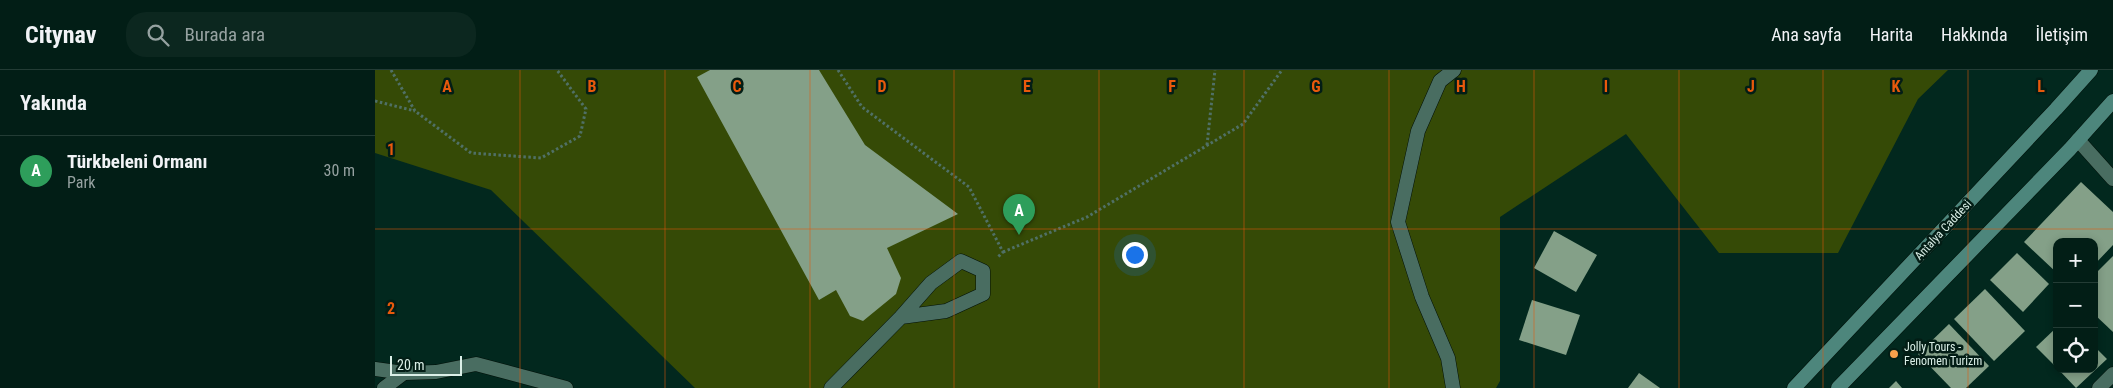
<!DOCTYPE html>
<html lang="tr">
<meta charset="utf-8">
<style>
:root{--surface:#021e16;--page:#0c271f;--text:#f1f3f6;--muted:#96a2a1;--line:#233c35;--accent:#1a73e8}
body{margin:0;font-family:"Roboto Condensed",sans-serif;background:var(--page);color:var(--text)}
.controls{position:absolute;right:15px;bottom:15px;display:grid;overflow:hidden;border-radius:10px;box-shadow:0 2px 8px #0003}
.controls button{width:45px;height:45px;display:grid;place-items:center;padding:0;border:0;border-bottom:1px solid var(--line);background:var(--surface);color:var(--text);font:25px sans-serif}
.scale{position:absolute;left:15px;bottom:12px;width:72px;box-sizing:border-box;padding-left:5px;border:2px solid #dbefe7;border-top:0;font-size:14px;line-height:18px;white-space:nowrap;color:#dbefe7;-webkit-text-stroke:4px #031d15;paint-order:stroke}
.you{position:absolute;left:759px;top:184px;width:18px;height:18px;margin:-12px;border:4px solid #fff;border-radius:50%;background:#1a73e8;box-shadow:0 0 0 8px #1a73e833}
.badge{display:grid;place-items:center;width:32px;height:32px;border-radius:50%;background:var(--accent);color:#fff;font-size:16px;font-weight:700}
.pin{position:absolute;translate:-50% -41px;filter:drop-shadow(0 1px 2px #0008)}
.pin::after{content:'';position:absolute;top:26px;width:18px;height:15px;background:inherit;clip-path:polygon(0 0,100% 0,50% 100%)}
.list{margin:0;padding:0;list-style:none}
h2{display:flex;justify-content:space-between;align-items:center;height:65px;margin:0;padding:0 20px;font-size:21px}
h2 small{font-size:16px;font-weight:400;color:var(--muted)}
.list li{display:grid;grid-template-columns:32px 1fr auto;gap:15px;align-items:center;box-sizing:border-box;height:70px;padding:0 20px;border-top:1px solid var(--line)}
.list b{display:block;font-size:19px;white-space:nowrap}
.list p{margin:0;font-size:16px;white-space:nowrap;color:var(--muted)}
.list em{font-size:16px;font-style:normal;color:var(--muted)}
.icon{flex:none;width:28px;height:28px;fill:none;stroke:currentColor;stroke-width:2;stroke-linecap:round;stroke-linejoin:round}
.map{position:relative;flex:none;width:1738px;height:318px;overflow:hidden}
header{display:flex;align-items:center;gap:30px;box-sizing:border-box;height:70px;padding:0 25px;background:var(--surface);border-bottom:1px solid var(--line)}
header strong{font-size:24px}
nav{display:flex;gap:28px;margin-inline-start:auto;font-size:18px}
.search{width:350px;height:45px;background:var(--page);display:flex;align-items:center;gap:12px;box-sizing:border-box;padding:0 18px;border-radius:20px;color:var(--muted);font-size:19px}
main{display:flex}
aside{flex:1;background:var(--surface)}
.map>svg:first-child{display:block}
</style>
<header>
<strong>Citynav</strong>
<div class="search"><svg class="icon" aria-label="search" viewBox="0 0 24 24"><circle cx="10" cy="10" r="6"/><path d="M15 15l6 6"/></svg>Burada ara</div>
<nav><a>Ana sayfa</a><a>Harita</a><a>Hakkında</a><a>İletişim</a></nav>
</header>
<main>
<aside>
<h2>Yakında<small></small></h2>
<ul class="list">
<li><span class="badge" style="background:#2e9e5b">A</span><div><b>Türkbeleni Ormanı</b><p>Park</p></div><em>30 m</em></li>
</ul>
</aside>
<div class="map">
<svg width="1738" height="318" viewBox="0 0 1738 318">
<rect width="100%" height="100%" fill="#02281e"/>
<polygon fill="#354a06" points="0,0 1573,0 1543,29 1463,183 1344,183 1251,64 1125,147 1125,311 1121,318 320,318 116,120 0,83"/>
<g fill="#84a088">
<polygon points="335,0 444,0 490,75 583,144 512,178 526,208 521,224 488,251 475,246 461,220 444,230 322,7"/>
<polygon points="1706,112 1738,142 1738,175 1719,195 1719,172 1682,172 1682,203 1649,172"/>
<polygon points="1179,161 1222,185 1201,222 1159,198"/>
<polygon points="1642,183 1674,214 1648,242 1615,210"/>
<polygon points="1738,186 1738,262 1719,244 1719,205"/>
<polygon points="1610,219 1650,261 1619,291 1579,249"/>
<polygon points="1157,230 1205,245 1191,285 1144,270"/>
<polygon points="1574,254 1614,296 1591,318 1576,318 1543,284"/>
<polygon points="1682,257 1682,298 1661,277"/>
<polygon points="1719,276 1732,289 1701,318 1683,299 1719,299"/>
<polygon points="1264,303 1285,318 1253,318"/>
<polygon points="1521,311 1527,318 1514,318"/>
</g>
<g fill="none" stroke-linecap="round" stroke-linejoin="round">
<g stroke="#000f08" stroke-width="15">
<g id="minor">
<polyline points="1703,70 1738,109"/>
<polyline points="0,299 29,303 61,302 101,294 191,318"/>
<polyline points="9,318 29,303"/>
<polyline points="456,318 526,247 556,213 586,191 608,201 608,224 571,241 526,247"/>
<polyline points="1078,318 1073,288 1047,227 1023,152 1043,61 1065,11 1079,0"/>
<polyline points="1724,318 1738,304"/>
</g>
</g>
<g stroke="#000f08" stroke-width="15">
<g id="secondary">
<polyline points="1419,318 1681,39 1716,0"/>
<polyline points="1463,318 1695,79 1738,31"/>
</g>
</g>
<g stroke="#507066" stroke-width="3" stroke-dasharray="2.5 2.5" stroke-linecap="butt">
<polyline points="16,0 40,41 96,83 166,88 205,66 211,39 182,0"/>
<polyline points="463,0 487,37 594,117 628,182 622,188"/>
<polyline points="0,31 40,41"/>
<polyline points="832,75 840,0"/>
<polyline points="628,182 712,147 868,54 907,0"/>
</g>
<use href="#minor" stroke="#496d61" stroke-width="14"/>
<use href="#secondary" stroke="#4d867c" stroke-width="14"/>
</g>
<path fill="none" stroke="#e8590c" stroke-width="1" stroke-opacity="0.55" d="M145,0V318M290,0V318M435,0V318M579,0V318M724,0V318M869,0V318M1014,0V318M1159,0V318M1304,0V318M1448,0V318M1593,0V318M0,159H1738"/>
<circle fill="#f8a04b" stroke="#031d15" stroke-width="2" cx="1519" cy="284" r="5"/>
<g text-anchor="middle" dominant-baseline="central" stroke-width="5" stroke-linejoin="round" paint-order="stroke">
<g font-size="12" fill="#dbefe7" stroke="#031d15">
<text transform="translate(1568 160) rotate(-47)">Antalya Caddesi</text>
</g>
<g font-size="12" fill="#dbefe7" stroke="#031d15" text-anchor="start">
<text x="1529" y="277">Jolly Tours -<tspan x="1529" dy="14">Fenomen Turizm</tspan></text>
</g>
</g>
<g font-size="16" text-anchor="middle" font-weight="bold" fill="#e8590c" stroke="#031d15" stroke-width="5" stroke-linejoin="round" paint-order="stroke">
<text x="72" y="22">A</text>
<text x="217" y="22">B</text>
<text x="362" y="22">C</text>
<text x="507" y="22">D</text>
<text x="652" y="22">E</text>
<text x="797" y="22">F</text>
<text x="941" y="22">G</text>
<text x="1086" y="22">H</text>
<text x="1231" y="22">I</text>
<text x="1376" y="22">J</text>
<text x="1521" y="22">K</text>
<text x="1666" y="22">L</text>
<text x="16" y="85">1</text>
<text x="16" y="244">2</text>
</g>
</svg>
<div class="controls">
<button>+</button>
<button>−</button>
<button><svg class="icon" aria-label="locate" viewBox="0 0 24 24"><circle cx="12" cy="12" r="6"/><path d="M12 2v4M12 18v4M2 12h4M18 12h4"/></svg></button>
</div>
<div class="scale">20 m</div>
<div class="you"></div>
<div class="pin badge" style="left:644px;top:165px;background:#2e9e5b">A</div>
</div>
</main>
